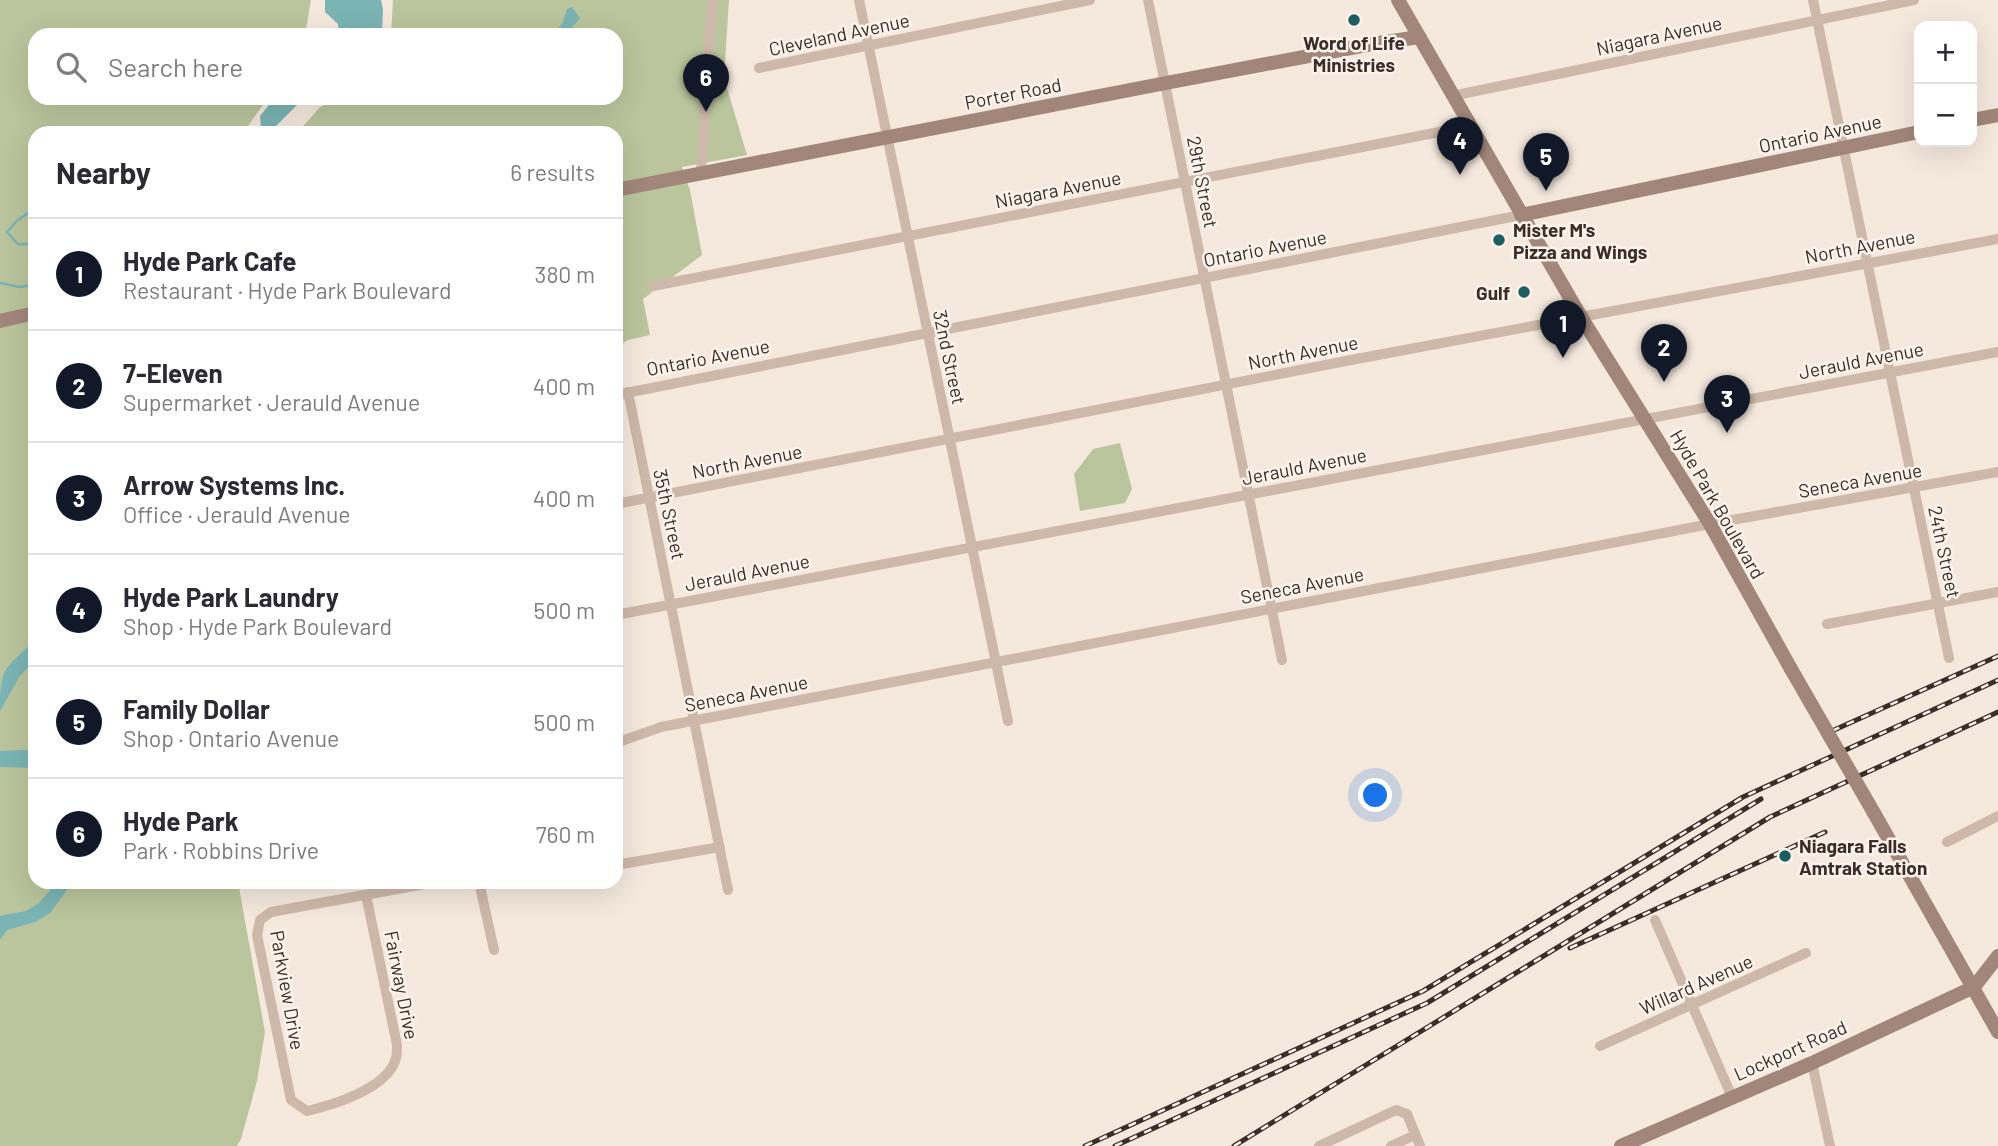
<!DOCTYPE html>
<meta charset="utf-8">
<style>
:root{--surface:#fff;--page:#f2f2f3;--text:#2b2b33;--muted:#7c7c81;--line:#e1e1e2;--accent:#111827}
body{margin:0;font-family:Barlow,sans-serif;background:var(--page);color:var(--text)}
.controls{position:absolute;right:21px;top:21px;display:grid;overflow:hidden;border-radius:14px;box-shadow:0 7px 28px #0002}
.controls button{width:63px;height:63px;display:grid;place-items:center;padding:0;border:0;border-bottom:2px solid var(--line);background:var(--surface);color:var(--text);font:35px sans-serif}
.you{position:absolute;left:1376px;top:796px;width:24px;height:24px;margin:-18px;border:5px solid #fff;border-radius:50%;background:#1a73e8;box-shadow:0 0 0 10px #1a73e833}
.badge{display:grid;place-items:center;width:46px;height:46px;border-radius:50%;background:var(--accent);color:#fff;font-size:23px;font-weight:700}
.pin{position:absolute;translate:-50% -58px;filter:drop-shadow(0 2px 4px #0008)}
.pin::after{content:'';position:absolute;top:37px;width:24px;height:21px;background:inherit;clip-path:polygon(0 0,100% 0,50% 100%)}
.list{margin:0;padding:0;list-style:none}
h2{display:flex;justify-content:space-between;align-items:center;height:91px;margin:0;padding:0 28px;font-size:30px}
h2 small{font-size:23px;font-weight:400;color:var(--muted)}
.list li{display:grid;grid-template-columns:46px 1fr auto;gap:21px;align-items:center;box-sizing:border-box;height:112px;padding:0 28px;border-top:2px solid var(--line)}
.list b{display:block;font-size:26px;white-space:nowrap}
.list p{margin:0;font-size:23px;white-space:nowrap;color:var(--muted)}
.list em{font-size:23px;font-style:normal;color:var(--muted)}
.icon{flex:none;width:38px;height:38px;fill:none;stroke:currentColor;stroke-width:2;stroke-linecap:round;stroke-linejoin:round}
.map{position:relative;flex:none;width:1998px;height:1146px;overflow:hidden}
.search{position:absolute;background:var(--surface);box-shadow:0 7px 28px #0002;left:28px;top:28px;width:595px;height:77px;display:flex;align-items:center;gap:18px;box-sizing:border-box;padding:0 24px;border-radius:21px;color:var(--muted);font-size:26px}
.panel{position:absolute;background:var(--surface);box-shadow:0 7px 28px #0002;left:28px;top:126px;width:595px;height:763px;border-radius:21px}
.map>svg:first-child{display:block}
</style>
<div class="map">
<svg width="1998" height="1146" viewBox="0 0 1998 1146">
<rect width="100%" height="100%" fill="#f5e9de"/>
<g fill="#bac59d">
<polygon points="0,0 311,0 305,35 35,35 35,98 268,98 243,133 35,133 35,882 238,882 265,1032 257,1081 241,1139 237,1146 0,1146"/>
<polygon points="393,0 729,0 724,78 747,155 682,167 690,190 702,255 643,299 650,335 628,340 616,347 616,133 297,133 320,107 339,98 616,98 616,35 391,35"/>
<polygon points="1120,443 1132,489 1125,503 1080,511 1074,474 1093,449"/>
</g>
<g fill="#7bb4b4">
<polygon points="325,0 381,0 383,9 382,35 339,35 338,24 325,12"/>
<polygon points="572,7 580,18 566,35 553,35 563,22 567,9"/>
<polygon points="278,98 317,98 297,105 269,133 251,133 261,128 260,116 272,101"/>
<path d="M35,640V660L19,677L0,711C0,665 5,670 35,640Z"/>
<polygon points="25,750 35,751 35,768 0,767 0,751"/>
<polygon points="57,882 73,882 50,913 35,922 7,930 0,940 0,916 26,911 39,903"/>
</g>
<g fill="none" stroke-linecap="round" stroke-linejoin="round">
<g stroke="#7bb4b4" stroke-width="2.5">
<polyline points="35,208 18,220 7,232 18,244 35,244"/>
<polyline points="0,283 20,287 35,284"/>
</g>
<g stroke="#ceb8a9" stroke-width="10">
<polyline points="859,0 1008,721"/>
<polyline points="1148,0 1282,660"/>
<polyline points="1813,0 1949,658"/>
<polyline points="759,68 1090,0"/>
<polyline points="1452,96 1914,0"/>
<polyline points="701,173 709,40 713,0"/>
<polyline points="653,286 1470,126"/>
<polyline points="628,392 728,890"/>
<polyline points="616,395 1521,215"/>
<polyline points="616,504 1351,360 1998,239"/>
<polyline points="616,615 1998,352"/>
<polyline points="1827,624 1998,592"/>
<polyline points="616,743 661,727 1710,524 1998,472"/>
<polyline points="1947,842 1998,816"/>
<polyline points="616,865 720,847"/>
<polyline points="479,882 494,950"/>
<path d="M366,895L397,1045C397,1050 397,1057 395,1061C385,1089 333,1105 307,1111L291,1100L257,935L260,920L271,912L436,882"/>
<polyline points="1655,920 1732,1097"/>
<polyline points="1600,1046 1806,953"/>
<polyline points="1812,1063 1830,1146"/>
<polyline points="1319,1146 1396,1110 1407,1114 1420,1146"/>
<polyline points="1391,1146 1415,1135"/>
</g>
<g stroke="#a2867a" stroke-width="14">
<polyline points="1398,0 1581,317 1710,524 1791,669"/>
<polyline points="1972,120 1998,115"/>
<polyline points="616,190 1166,83 1372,44 1419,37"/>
<polyline points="1521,215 1919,132"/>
<polyline points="0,321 35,313"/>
<polyline points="1874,813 1998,1032"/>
<polyline points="1621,1146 1812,1063 1974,987 1998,956"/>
</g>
<g stroke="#3b2e29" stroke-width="5">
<g id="rail">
<polyline points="1832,731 1998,656"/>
<polyline points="1570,948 1825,832"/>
<polyline points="1085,1146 1423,991 1743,797 1998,680"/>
<polyline points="1115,1146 1427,1003 1761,799"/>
<polyline points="1234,1146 1770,817 1998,712"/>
</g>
</g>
<use href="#rail" stroke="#fbf3ec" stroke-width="2.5" stroke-dasharray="8" stroke-linecap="butt"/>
<polyline stroke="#a2867a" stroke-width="14" points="1791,669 1874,813"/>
</g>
<g fill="#1b5f60" stroke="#fbf3ec" stroke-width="2.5">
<circle cx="1354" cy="20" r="7"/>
<circle cx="1499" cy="240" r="7"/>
<circle cx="1524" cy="292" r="7"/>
<circle cx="1785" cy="856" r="7"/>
</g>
<g text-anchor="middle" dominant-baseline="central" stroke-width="5" stroke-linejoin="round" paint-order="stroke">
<g font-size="19" fill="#3b2e29" stroke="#fbf3ec">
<text transform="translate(839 34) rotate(-12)">Cleveland Avenue</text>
<text transform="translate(1659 35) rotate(-12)">Niagara Avenue</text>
<text transform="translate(1013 93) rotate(-11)">Porter Road</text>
<text transform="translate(1820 133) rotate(-12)">Ontario Avenue</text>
<text transform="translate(1203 182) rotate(79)">29th Street</text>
<text transform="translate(1058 189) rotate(-11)">Niagara Avenue</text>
<text transform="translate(1860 246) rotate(-11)">North Avenue</text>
<text transform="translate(1265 248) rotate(-11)">Ontario Avenue</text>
<text transform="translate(1303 352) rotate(-11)">North Avenue</text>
<text transform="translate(708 357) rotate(-11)">Ontario Avenue</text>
<text transform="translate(950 357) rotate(78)">32nd Street</text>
<text transform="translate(1861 360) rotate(-11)">Jerauld Avenue</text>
<text transform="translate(747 461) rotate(-11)">North Avenue</text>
<text transform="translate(1304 466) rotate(-11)">Jerauld Avenue</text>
<text transform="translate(1860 480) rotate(-10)">Seneca Avenue</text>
<text transform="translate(1718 504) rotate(60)">Hyde Park Boulevard</text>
<text transform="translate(670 514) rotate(78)">35th Street</text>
<text transform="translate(1945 552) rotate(78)">24th Street</text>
<text transform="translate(747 572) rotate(-11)">Jerauld Avenue</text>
<text transform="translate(1302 585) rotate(-11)">Seneca Avenue</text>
<text transform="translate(746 693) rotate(-11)">Seneca Avenue</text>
<text transform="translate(1696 984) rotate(-24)">Willard Avenue</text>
<text transform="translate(402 985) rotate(79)">Fairway Drive</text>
<text transform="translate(288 990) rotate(80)">Parkview Drive</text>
<text transform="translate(1790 1050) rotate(-24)">Lockport Road</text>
</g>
<g font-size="19" font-weight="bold" fill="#3b2e29" stroke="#fbf3ec" text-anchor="start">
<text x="1354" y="42" text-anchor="middle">Word of Life<tspan x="1354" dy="22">Ministries</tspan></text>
<text x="1513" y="229">Mister M's<tspan x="1513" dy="22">Pizza and Wings</tspan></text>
<text x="1510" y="292" text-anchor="end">Gulf</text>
<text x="1799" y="845">Niagara Falls<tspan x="1799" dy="22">Amtrak Station</tspan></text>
</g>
</g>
</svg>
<div class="controls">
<button>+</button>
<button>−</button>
</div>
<div class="you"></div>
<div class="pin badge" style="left:1563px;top:358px">1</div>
<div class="pin badge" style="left:1664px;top:382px">2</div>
<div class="pin badge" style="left:1727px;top:433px">3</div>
<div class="pin badge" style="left:1460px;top:175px">4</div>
<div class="pin badge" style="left:1546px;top:191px">5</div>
<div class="pin badge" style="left:706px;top:112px">6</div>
<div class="search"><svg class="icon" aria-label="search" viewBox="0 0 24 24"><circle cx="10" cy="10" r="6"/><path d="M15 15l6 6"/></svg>Search here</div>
<section class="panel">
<h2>Nearby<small>6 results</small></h2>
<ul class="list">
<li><span class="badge">1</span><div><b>Hyde Park Cafe</b><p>Restaurant · Hyde Park Boulevard</p></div><em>380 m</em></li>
<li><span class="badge">2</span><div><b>7-Eleven</b><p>Supermarket · Jerauld Avenue</p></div><em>400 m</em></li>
<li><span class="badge">3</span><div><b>Arrow Systems Inc.</b><p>Office · Jerauld Avenue</p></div><em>400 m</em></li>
<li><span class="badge">4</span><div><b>Hyde Park Laundry</b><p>Shop · Hyde Park Boulevard</p></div><em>500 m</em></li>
<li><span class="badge">5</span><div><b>Family Dollar</b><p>Shop · Ontario Avenue</p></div><em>500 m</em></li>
<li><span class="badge">6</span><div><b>Hyde Park</b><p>Park · Robbins Drive</p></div><em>760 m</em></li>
</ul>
</section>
</div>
